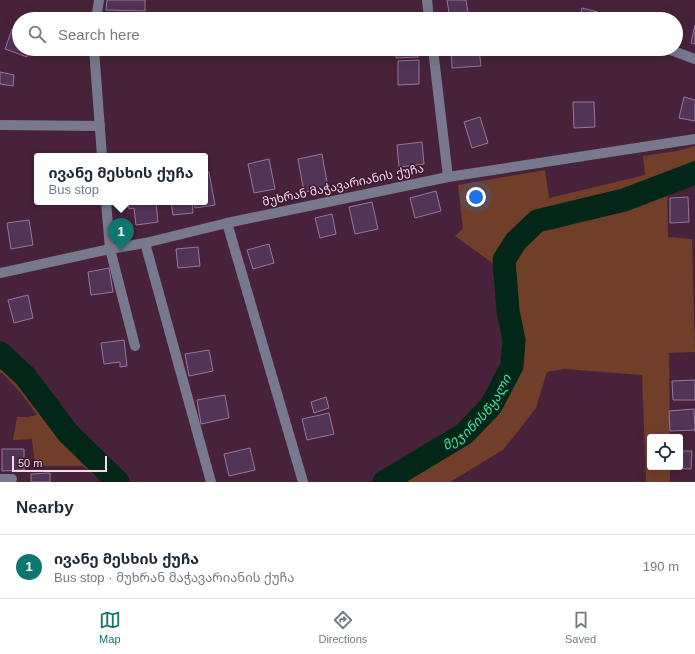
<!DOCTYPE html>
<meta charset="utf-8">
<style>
:root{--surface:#fff;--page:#f6f6f7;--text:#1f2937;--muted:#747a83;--line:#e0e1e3;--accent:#0f766e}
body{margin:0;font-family:Arial,"Noto Sans Georgian",sans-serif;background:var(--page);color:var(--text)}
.controls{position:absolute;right:12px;bottom:12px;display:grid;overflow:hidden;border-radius:4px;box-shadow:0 4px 16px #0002}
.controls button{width:36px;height:36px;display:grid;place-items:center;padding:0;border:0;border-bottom:1px solid var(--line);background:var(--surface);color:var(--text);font:20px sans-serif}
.scale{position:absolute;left:12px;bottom:10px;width:95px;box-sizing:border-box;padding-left:4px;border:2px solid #f4dbea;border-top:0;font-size:11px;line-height:14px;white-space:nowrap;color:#f4dbea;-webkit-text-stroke:3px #3d1830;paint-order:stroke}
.you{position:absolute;left:476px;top:197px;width:14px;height:14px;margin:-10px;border:3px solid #fff;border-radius:50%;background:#1a73e8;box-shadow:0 0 0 6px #1a73e833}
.badge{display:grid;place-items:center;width:26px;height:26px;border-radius:50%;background:var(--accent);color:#fff;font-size:13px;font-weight:700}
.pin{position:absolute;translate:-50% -33px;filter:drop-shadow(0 1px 2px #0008)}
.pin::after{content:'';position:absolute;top:21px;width:14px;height:12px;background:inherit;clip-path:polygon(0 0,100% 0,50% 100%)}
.popup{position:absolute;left:34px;top:153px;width:174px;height:52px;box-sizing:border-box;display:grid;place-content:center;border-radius:4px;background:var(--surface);filter:drop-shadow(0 1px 3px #0005);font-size:13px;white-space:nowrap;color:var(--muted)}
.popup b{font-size:15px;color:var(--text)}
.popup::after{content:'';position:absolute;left:50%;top:100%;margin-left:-8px;border:8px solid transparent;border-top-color:var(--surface)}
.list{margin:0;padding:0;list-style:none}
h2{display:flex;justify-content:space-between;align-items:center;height:52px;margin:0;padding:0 16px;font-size:17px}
h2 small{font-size:13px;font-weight:400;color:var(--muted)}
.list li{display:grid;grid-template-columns:26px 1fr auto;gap:12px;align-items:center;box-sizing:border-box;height:64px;padding:0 16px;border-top:1px solid var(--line)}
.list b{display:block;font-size:15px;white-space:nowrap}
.list p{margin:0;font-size:13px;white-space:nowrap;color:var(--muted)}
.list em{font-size:13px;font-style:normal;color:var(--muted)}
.icon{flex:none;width:22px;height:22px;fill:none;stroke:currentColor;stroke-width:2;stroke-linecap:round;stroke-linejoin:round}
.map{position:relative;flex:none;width:695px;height:482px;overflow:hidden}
.search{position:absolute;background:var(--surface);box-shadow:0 4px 16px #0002;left:12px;right:12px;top:12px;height:44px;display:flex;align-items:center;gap:10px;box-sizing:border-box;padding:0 14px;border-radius:22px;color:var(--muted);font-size:15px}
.sheet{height:116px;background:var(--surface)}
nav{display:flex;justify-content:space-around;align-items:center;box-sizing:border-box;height:56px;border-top:1px solid var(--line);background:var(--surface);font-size:11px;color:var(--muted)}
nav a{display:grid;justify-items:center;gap:2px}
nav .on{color:var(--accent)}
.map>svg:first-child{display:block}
</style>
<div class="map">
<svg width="695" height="482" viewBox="0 0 695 482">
<rect width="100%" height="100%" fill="#48223a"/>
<g fill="#713e29">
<polygon points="695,146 695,160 659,178 540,213 520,223 506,241 495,265 455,236 463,229 458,185 545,170 549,198 645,175 643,156 677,151"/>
<polygon points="667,184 668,237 692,239 695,352 669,353 670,437 650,437 650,467 670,467 670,482 646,482 642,375 564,369 547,372 536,408 503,450 450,482 402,482 394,476 464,434 491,406 512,366 514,340 508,311 504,260 516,241 537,221 624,200"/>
<polygon points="0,353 25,376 68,433 118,482 103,482 83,466 35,466 32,439 13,440 17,417 28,417 37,415 21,393 2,373 0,373"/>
</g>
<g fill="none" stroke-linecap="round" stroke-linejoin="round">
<g stroke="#022718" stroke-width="23">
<polyline points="0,353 25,376 68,433 118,482"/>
<path id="s1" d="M384,482L464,434L491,406L512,366L514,340L508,311L504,260L516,241L537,221L624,200L695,173"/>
</g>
</g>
<g fill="#513456" stroke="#98779d">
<polygon points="107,0 145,0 145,11 106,10"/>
<polygon points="447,0 466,0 469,19 450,19"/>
<polygon points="582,8 598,12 597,19 580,19"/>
<polygon points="695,25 695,44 691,43"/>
<polygon points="12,29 19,31 19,49 29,49 27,57 5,49"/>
<polygon points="396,49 418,49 418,57 396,58"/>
<polygon points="451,49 479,49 481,66 452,68"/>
<polygon points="419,60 419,84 398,85 398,61"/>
<polygon points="0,72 14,75 13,86 0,84"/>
<polygon points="684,97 695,100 695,121 679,118"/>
<polygon points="573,102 594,102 595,127 574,128"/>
<polygon points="480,117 488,143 472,148 464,122"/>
<polygon points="422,142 424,164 399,167 397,145"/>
<polygon points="322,154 328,188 304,192 298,159"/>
<polygon points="269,159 275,189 254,193 248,164"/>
<polygon points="205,172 209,172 215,205 195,208 194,202 205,202"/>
<polygon points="436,191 441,211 415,218 410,198"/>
<polygon points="688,197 689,222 670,223 670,198"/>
<polygon points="128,202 156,202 158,222 136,225 134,208 129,209"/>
<polygon points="171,202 192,202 193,213 173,215"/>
<polygon points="372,202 378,229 355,234 349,207"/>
<polygon points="332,214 336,234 320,238 315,218"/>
<polygon points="29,220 33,245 11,249 7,223"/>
<polygon points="269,244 274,263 253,269 247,250"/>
<polygon points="198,247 200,266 178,268 176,249"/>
<polygon points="109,268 113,292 91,295 88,272"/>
<polygon points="28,295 33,318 14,323 8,300"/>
<polygon points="124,340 127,366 120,367 120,362 104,364 101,343"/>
<polygon points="209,350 213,371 189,376 185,354"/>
<polygon points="695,380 695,400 673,400 672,381"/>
<polygon points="225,395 229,418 201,424 197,400"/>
<polygon points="326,397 329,408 314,413 311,402"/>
<polygon points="694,409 695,430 670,431 669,411"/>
<polygon points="329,413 334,434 307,440 302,419"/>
<polygon points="250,448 255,470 229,476 224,454"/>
<polygon points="2,449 24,449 24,470 2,471"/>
<polygon points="680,451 692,451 691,469 671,468 672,467 680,467"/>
<polygon points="50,473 50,482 31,482 31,474"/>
</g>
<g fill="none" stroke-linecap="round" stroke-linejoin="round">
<g stroke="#78798d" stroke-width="10">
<polyline points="427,0 429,19"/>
<polyline points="96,19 99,0"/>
<polyline points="94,49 102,156"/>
<polyline points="433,49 448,177"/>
<polyline points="668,49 695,59"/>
<polyline points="0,125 100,126"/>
<polyline points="106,202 110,249 135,346"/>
<polyline points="227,223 303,482"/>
<polyline points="145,243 211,482"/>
<polyline points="0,273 110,249 145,243 227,223 448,177 695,139"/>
<polyline points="0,479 12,479"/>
</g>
</g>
<g text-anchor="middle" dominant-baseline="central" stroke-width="3" stroke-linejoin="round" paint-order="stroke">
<g font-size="12" fill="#f4dbea" stroke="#3d1830">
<text transform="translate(343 185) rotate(-12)">მუხრან მაჭავარიანის ქუჩა</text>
</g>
<g font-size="13" font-style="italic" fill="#49e2a5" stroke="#3d1830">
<text stroke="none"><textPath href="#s1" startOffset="118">მეჯინისწყალი</textPath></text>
</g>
</g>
</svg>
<div class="controls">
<button><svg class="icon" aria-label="locate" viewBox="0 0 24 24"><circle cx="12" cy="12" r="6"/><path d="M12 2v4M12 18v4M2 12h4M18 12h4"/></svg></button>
</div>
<div class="scale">50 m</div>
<div class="you"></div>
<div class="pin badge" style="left:121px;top:251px">1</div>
<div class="popup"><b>ივანე მესხის ქუჩა</b>Bus stop</div>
<div class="search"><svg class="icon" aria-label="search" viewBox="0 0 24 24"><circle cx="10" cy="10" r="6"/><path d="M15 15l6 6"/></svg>Search here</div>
</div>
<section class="sheet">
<h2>Nearby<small></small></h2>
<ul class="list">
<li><span class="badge">1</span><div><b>ივანე მესხის ქუჩა</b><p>Bus stop · მუხრან მაჭავარიანის ქუჩა</p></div><em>190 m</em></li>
</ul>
</section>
<nav>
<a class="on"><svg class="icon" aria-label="map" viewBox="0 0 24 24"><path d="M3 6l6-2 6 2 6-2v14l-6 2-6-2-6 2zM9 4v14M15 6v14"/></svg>Map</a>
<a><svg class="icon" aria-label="directions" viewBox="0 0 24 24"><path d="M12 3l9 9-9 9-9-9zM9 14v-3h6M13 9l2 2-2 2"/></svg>Directions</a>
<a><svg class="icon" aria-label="saved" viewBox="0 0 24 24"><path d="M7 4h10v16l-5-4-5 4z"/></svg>Saved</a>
</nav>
